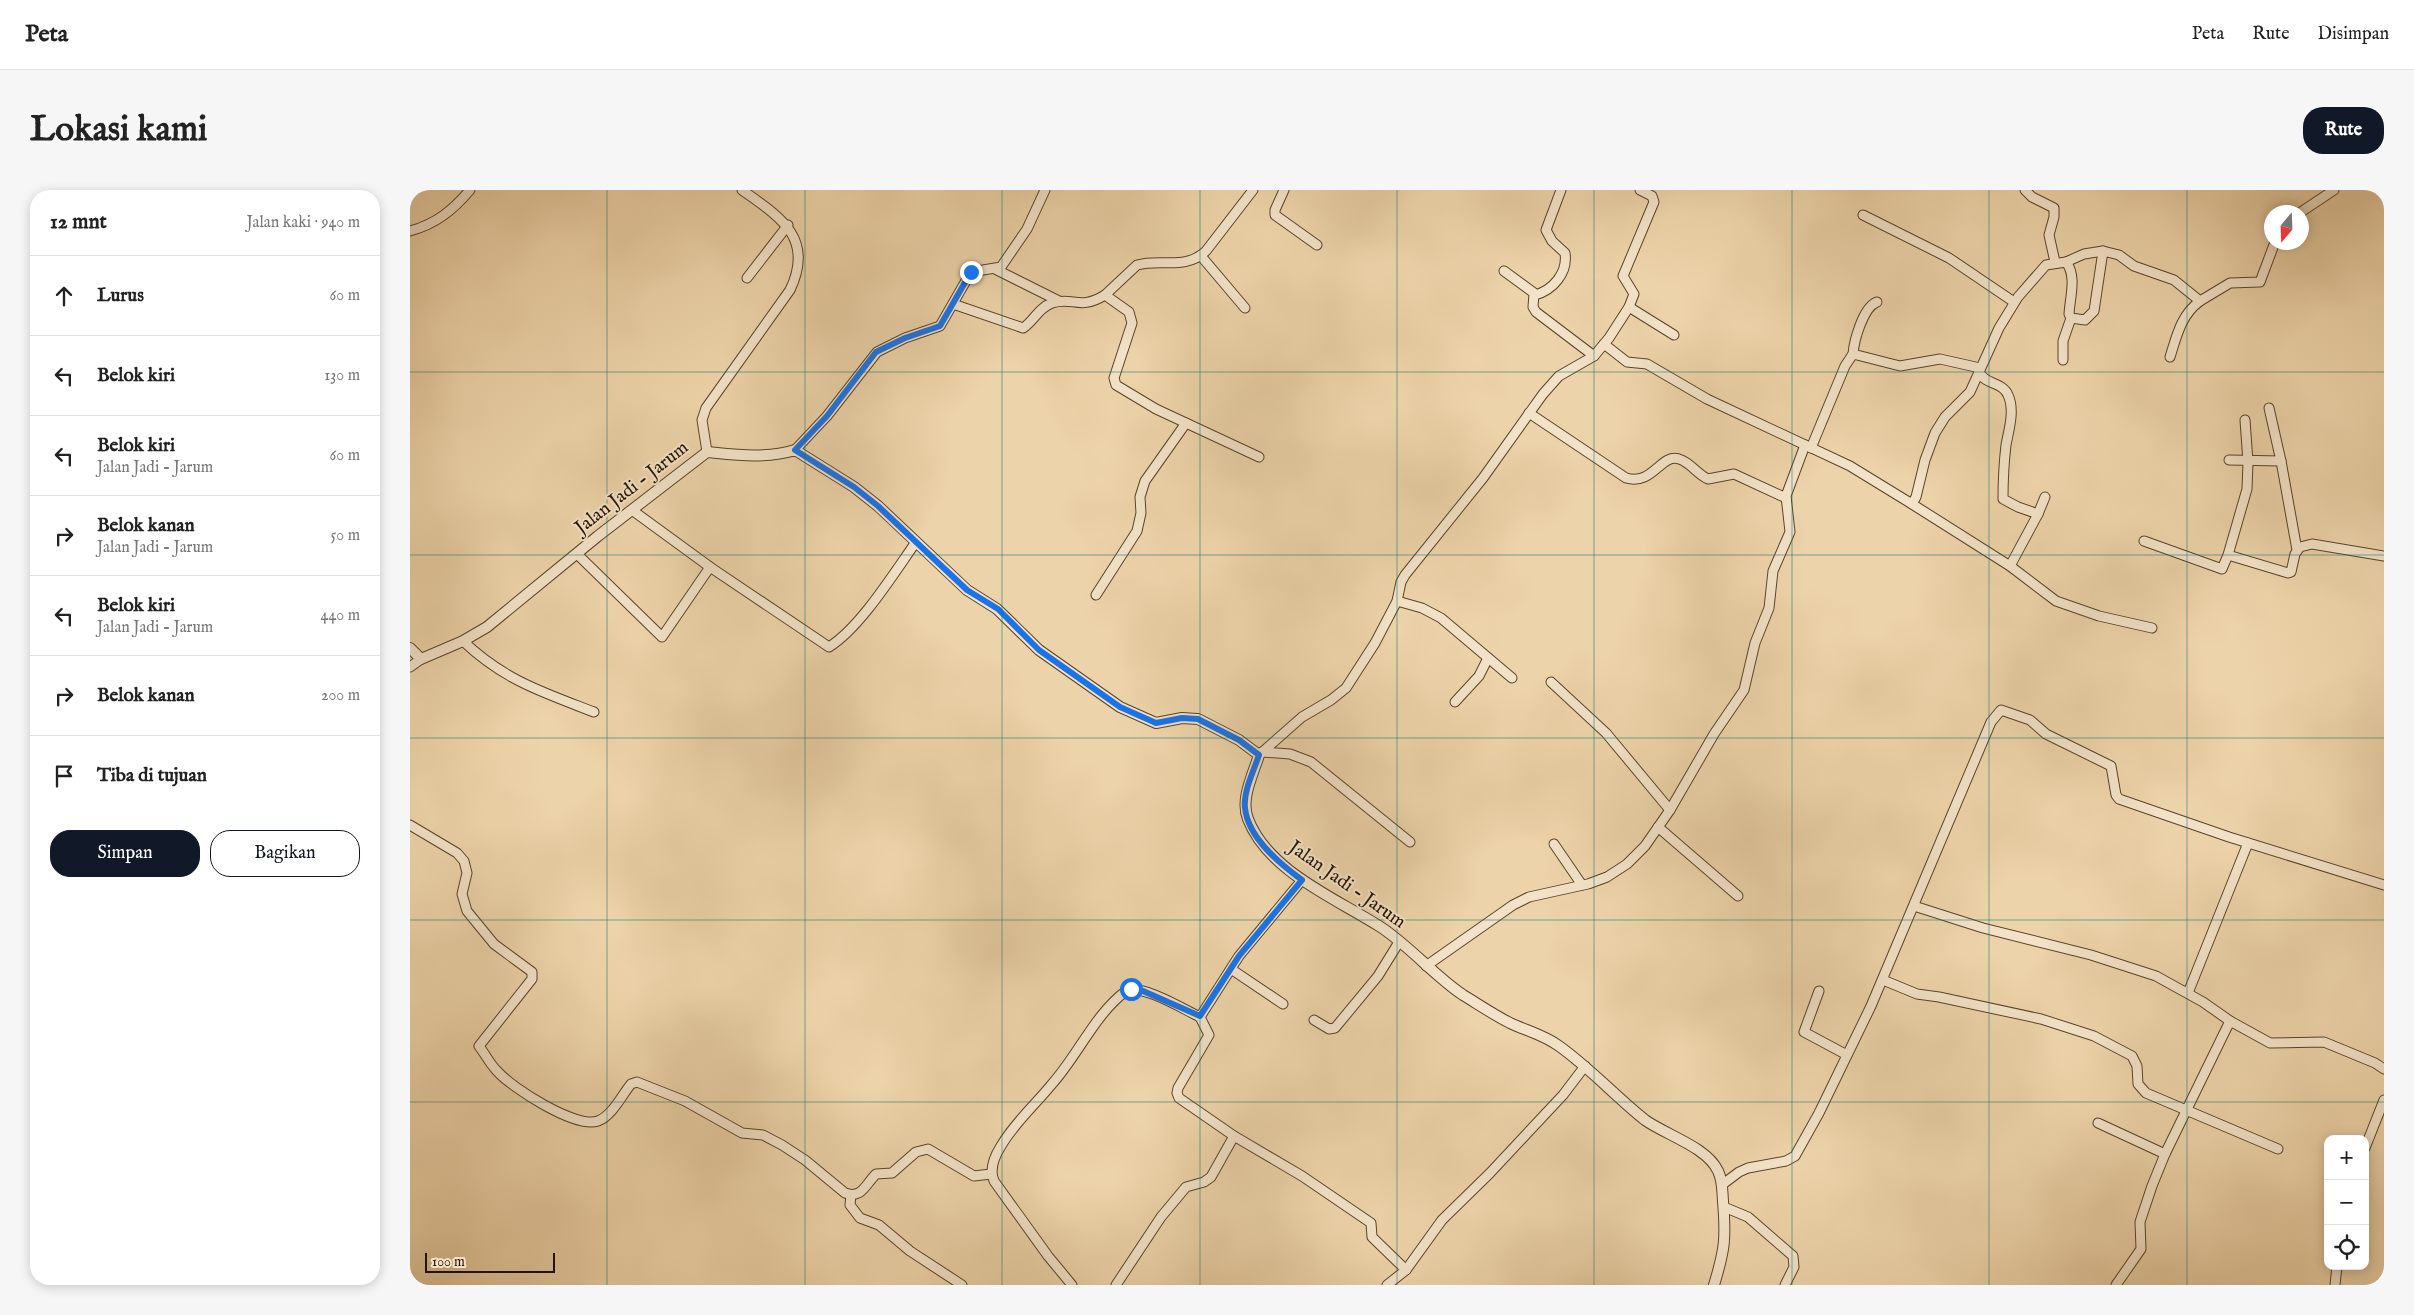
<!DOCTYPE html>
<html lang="id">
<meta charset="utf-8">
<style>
:root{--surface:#fff;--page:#f6f6f6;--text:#222;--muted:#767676;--line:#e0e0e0;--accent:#111827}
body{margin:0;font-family:"IM FELL English",serif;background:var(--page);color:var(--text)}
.controls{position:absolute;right:15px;bottom:15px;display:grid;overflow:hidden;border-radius:10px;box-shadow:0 2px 12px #0003}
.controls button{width:45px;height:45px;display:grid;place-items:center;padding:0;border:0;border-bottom:1px solid var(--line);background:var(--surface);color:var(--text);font:25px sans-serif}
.compass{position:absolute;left:1854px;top:15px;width:45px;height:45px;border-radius:50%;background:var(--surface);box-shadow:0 2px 12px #0003;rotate:199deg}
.scale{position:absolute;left:15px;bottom:12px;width:130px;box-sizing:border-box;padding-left:5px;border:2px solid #261400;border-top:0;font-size:14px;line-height:18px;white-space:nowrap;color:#261400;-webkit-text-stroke:4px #f3e2c7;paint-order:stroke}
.stop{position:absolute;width:15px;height:15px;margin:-11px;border:4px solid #1a73e8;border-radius:50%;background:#fff}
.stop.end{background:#1a73e8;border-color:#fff;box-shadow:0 1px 5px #0008}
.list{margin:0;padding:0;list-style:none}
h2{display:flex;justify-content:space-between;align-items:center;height:65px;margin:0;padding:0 20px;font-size:21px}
h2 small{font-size:16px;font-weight:400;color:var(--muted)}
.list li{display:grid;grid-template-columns:32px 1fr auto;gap:15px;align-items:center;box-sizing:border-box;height:80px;padding:0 20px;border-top:1px solid var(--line)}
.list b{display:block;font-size:19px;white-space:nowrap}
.list p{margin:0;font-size:16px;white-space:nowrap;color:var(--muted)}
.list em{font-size:16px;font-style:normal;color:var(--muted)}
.actions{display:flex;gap:10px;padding:15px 20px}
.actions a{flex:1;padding:11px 0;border:1px solid var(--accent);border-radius:20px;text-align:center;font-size:18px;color:var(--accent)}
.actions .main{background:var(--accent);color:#fff}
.icon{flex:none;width:28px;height:28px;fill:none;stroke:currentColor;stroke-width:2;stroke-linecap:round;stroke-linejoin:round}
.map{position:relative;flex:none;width:1974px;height:1095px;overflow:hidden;border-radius:20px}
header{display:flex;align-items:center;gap:30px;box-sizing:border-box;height:70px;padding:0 25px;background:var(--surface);border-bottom:1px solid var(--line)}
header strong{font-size:24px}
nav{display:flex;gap:28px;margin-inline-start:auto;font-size:18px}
.intro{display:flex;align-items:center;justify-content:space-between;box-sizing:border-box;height:120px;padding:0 30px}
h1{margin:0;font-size:35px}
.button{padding:12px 22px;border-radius:20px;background:var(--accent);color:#fff;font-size:18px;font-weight:700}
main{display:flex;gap:30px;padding:0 30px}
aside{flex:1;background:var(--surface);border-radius:20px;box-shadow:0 2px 12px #0003}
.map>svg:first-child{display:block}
</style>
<header>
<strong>Peta</strong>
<nav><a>Peta</a><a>Rute</a><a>Disimpan</a></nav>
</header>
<div class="intro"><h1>Lokasi kami</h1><a class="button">Rute</a></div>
<main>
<aside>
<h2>12 mnt<small>Jalan kaki · 940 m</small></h2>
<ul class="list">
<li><svg class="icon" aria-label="ahead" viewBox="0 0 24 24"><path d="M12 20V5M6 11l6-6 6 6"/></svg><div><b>Lurus</b></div><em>60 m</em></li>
<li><svg class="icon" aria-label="left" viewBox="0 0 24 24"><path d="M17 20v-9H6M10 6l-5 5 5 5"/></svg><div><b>Belok kiri</b></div><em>130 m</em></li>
<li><svg class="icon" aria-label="left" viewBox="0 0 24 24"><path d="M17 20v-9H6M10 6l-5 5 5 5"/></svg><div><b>Belok kiri</b><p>Jalan Jadi - Jarum</p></div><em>60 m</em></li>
<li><svg class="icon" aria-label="right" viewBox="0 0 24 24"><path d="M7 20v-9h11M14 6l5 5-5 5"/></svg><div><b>Belok kanan</b><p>Jalan Jadi - Jarum</p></div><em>50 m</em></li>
<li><svg class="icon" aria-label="left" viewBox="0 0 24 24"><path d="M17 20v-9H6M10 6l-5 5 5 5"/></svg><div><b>Belok kiri</b><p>Jalan Jadi - Jarum</p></div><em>440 m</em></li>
<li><svg class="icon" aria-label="right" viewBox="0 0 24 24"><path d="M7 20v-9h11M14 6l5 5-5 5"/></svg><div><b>Belok kanan</b></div><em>200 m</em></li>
<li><svg class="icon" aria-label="arrive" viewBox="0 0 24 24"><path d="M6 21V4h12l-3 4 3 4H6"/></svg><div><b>Tiba di tujuan</b></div></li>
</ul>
<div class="actions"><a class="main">Simpan</a><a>Bagikan</a></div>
</aside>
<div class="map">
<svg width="1974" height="1095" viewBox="0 0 1974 1095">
<rect width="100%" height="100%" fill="#edd3a9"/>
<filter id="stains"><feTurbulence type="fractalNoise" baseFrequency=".004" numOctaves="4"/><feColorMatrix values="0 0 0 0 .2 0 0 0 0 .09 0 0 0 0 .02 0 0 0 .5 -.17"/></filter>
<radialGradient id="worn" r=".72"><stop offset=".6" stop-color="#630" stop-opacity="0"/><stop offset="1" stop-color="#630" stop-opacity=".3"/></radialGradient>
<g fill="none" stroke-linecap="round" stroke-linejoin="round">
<g stroke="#58442a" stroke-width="11">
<g id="minor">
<path d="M843,0L796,61C774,81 752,68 727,75L695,105L719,122L722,133L704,188L706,195L746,219L849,267"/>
<polyline points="874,0 865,20 865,25 907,55"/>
<polyline points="1615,0 1622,7 1644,18 1644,27 1639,45 1645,72"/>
<polyline points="1891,22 1924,0"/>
<polyline points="1453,25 1539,68 1604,112"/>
<path d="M0,41C26,34 43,20 60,0"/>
<polyline points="791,66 835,118"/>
<polyline points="1656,72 1674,64 1693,61"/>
<polyline points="585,79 649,111"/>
<polyline points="1094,81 1124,103 1123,117 1126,122 1184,166"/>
<polyline points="337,88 378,35"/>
<path d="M1125,105C1143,100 1158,83 1155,63L1142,51L1136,40L1151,0"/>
<path d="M543,114L613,138C624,131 628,118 642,113C663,106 669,121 695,105"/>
<polyline points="1219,117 1264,145"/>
<path d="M1194,154L1217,172L1237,174L1297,209L1440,276L1502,314L1506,307L1515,270L1525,243L1535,227L1560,202L1589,138L1608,107L1636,75L1656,72C1667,86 1660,107 1659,124L1661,128L1675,130L1684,121L1693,61L1709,65L1724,76L1764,90L1790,111L1820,93L1850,92L1865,52"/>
<path d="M1443,164C1444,151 1453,117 1467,112"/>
<path d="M1760,167C1767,145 1771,125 1790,111"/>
<polyline points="1653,170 1653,151 1661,128"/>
<path d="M1569,182C1575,195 1593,192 1598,205C1605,220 1599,239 1596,255C1594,272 1593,292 1593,309L1608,317L1628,324"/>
<path d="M1119,223L1216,288C1243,296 1251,263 1269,269C1280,272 1287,284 1298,289L1324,284L1376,308"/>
<polyline points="1401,258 1435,176 1443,164 1490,176 1530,169 1570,178"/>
<polyline points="385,260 417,226 467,162 495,148 530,136 561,82 591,77 617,39 635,0"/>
<path d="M297,262L292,230L296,218L380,100C405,48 370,27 332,0"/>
<polyline points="1819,270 1871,271 1859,218"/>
<polyline points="1871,271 1887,360"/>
<polyline points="1502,314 1600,376 1628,324 1635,307"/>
<path d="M222,320L300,377L419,457C450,438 484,383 506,352"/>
<polyline points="1734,351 1812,379 1818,365 1878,383 1881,382 1885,364 1890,357 1902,354 1974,366"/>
<polyline points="167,364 252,447 300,377"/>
<polyline points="1818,365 1837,299 1838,272 1835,230"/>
<polyline points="1600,376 1646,411 1689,426 1742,438"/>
<polyline points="686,405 727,341 731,323 730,307 735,291 776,233"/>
<polyline points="987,411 1012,418 1031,428 1102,488"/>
<path d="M53,451C94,490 132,502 184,522"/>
<polyline points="0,477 11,469"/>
<polyline points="1141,492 1196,543 1260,620"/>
<polyline points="1045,512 1069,486 1078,468"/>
<polyline points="852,562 880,564 901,572 1000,652"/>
<polyline points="849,565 892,527 921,510 936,498 965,453 987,411 991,392 995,385 1073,288 1133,204 1149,186 1184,166 1199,148 1219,117 1224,104 1213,86 1244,12 1242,6 1230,0"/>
<path d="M0,635L47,663L54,671L57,683L52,704L57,721L84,754L122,782V789L69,856C75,864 80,874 87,881C102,898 166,939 188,931C202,926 212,905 221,894L227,892L275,911L332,943L353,945L372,955L395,970L435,1003C452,1009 455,995 466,984L482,983L506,962L518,959L564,986L581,984"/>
<polyline points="1248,637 1328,706"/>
<polyline points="1144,654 1172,695"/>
<polyline points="1504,716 1573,738 1681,765 1746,786 1793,812 1820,831"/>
<polyline points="1016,776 1103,715 1119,707 1178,694 1197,687 1217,674 1235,656 1260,620 1304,544 1334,500 1345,453 1359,418 1363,381 1380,342 1376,306 1395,255"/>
<polyline points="821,779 873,814"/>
<polyline points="1473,790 1507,804 1529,807 1631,829 1684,846 1722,866 1727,876 1728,894 1736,903 1868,959"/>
<polyline points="1409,801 1394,842 1437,865"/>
<polyline points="1778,803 1838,653"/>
<polyline points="790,827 799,845 768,898 767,903 769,908 824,946 892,986 961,1033 962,1047 996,1080"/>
<polyline points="904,830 919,839 925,838 968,786 989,752"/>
<polyline points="1688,933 1755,964"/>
<polyline points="1955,958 1974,910"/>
<polyline points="1313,994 1329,982 1338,978 1376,971 1385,966 1409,923 1461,816 1581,532 1591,520 1620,530 1636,544 1701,576 1706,605 1709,609 1819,647 1974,695"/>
<polyline points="441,1005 440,1015 450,1028 469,1035 500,1061 552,1095"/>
<polyline points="1314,1017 1338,1027 1383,1066 1384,1077 1375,1095"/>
<path d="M662,1095L638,1066L584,991C579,979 584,967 591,956C605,932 625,915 642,894C668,865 685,824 716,801C733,794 773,819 790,827L829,766L892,690"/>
<polyline points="706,1095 751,1027 776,997 794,992 801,987 824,946"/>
<polyline points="977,1095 996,1080 1032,1030 1080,983 1153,905 1175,876"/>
<polyline points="1706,1095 1731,1059 1730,1032 1742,996 1755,964 1820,831 1860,853 1914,852 1965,873 1974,879"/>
<polyline points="1925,1095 1927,1076"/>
</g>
</g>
<g stroke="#58442a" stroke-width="12">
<path id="tertiary" d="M0,458L11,469L53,451L77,437L188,346L297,262C327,265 355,269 385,260L444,297L468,316L557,400L587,419L629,460L710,517L746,533L772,528L788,529L829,550L849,565C843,585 830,609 838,629C858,681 925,708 969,736C999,755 1023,785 1053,805C1068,814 1084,825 1100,833C1117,841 1134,845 1149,856C1180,878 1206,907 1235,930C1256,945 1297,957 1308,981C1313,991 1312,1000 1313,1011C1316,1048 1315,1059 1304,1095"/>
</g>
<use href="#minor" stroke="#f3e2c7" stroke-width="9"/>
<use href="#tertiary" stroke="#f3e2c7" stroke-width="10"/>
</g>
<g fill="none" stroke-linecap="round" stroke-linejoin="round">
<path stroke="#1a73e8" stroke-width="6" d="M561,82L530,136L495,148L466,162L417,226L385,260L444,297L468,316L557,400L588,419L629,460L710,517L746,533L772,528L788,529L829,550L849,565C844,580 833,602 835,618C838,648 870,674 892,690L829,766L790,826L733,801L721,799"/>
</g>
<path fill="none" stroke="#0f766e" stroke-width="1" stroke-opacity="0.55" d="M197,0V1095M395,0V1095M592,0V1095M790,0V1095M987,0V1095M1184,0V1095M1382,0V1095M1579,0V1095M1777,0V1095M0,182H1974M0,365H1974M0,548H1974M0,730H1974M0,912H1974"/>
<g text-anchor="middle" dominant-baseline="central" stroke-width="4" stroke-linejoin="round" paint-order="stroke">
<g font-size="19" fill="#261400" stroke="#f3e2c7">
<text transform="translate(222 298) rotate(-38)">Jalan Jadi - Jarum</text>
<text transform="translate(937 695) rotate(35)">Jalan Jadi - Jarum</text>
</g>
</g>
<rect width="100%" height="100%" filter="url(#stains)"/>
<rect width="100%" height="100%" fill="url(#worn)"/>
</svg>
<div class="controls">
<button>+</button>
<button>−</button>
<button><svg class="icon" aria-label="locate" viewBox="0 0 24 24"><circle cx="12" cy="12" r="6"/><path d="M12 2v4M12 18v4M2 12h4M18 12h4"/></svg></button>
</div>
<svg class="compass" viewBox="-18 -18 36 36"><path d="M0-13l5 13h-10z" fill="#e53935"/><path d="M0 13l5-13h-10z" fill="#767676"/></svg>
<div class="scale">100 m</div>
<div class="stop" style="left:721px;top:799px"></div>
<div class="stop end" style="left:561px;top:82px"></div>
</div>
</main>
